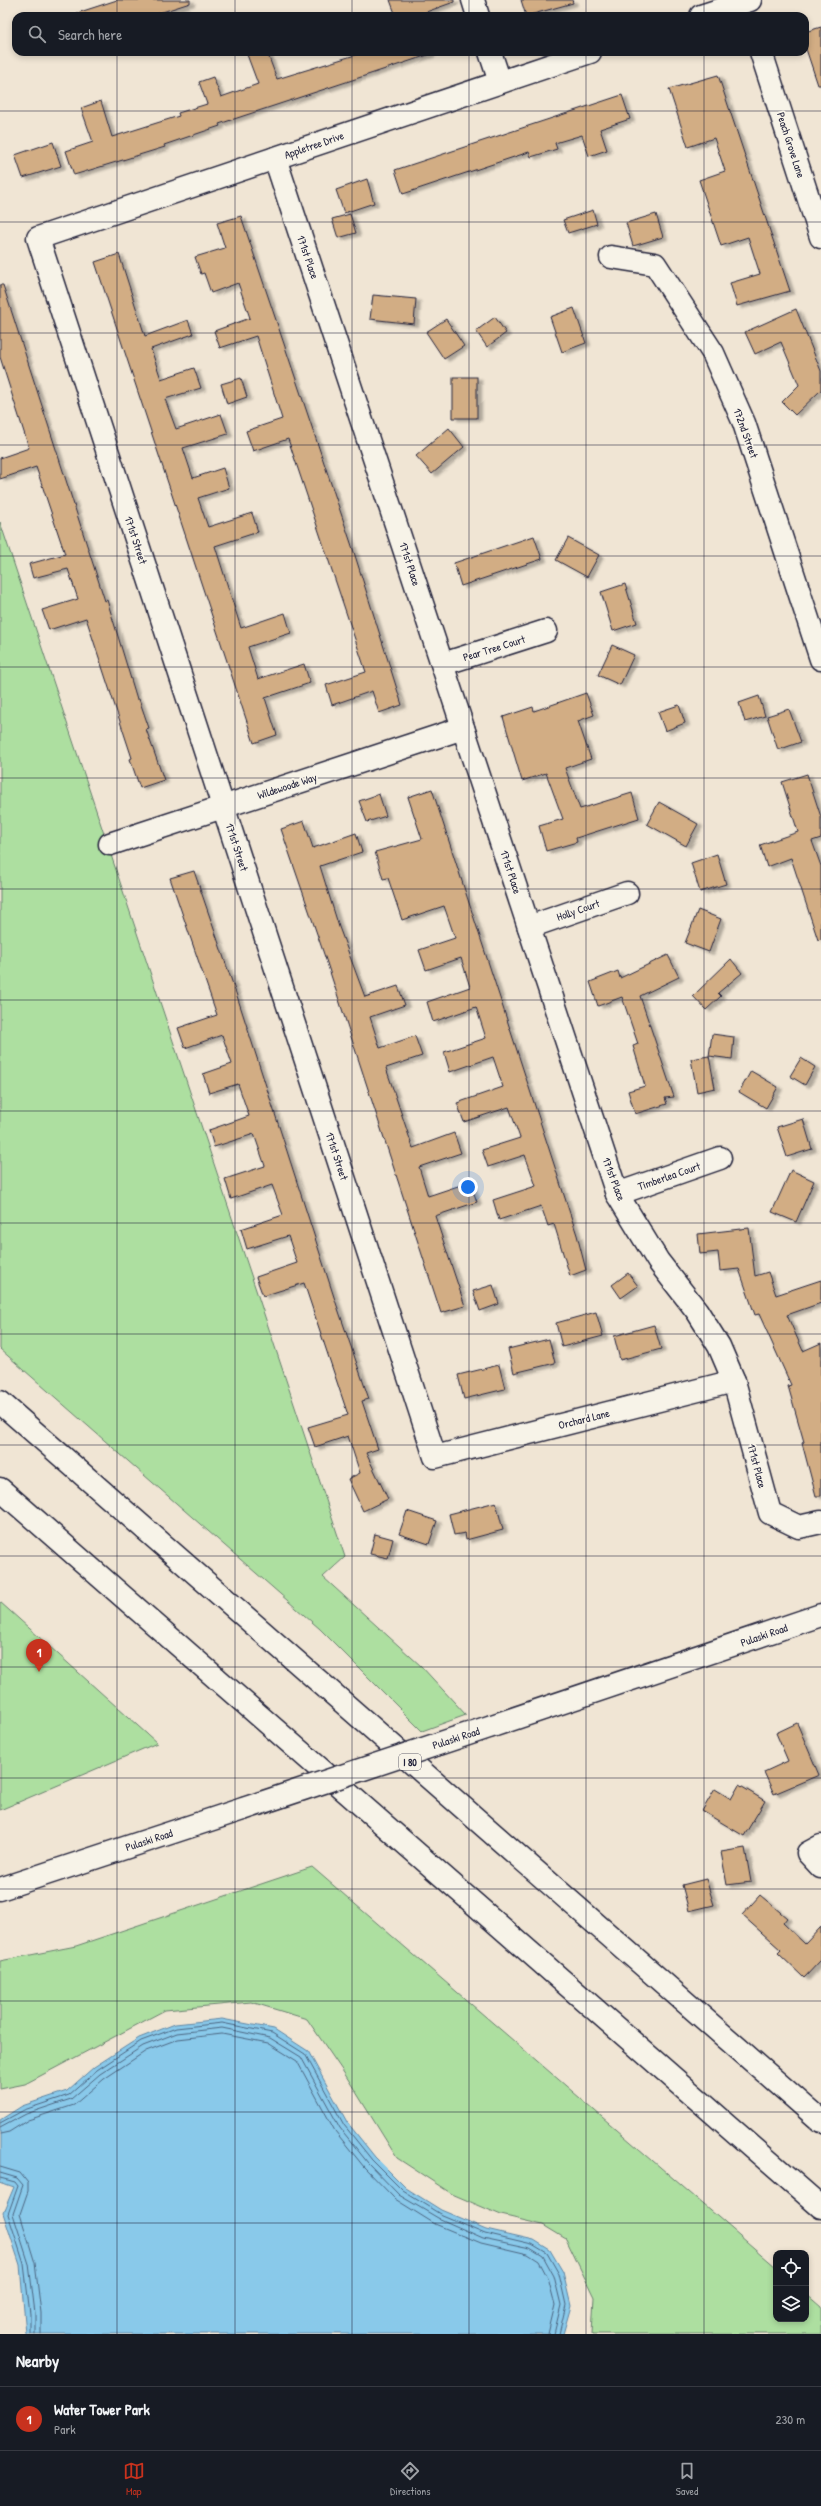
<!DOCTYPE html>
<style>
:root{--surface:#171b24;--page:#20242c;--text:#f1f3f6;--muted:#9ea1a6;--line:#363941;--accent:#c8321e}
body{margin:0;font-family:"Patrick Hand",sans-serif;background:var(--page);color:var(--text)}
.controls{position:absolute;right:12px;bottom:12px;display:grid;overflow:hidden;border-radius:8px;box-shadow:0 2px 6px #0003}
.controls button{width:36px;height:36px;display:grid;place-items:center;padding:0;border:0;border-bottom:1px solid var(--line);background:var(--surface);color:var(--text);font:20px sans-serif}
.you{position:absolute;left:468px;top:1187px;width:14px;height:14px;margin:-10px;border:3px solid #fff;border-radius:50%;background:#1a73e8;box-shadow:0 0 0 6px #1a73e833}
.badge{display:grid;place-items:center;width:26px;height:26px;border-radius:50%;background:var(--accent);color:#fff;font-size:13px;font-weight:700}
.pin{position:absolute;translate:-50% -33px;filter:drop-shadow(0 1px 2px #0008)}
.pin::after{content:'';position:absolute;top:21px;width:14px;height:12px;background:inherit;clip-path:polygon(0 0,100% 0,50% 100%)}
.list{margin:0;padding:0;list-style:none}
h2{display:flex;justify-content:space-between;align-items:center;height:52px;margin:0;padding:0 16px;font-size:17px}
h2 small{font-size:13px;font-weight:400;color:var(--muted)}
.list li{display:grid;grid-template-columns:26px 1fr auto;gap:12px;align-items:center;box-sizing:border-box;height:64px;padding:0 16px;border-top:1px solid var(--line)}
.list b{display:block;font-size:15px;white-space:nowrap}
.list p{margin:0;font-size:13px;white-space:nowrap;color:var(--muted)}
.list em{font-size:13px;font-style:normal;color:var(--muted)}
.icon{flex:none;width:22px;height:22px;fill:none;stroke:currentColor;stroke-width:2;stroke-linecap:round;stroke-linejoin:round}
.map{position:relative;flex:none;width:821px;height:2334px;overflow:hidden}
.search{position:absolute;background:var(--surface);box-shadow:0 2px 6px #0003;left:12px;right:12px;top:12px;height:44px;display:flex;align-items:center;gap:10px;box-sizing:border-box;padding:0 14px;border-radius:12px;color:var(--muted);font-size:15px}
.sheet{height:116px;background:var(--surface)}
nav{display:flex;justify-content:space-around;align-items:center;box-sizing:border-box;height:56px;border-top:1px solid var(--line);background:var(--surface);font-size:11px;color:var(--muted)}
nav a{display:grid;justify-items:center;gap:2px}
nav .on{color:var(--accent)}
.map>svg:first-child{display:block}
</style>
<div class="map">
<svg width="821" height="2334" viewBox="0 0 821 2334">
<defs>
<filter id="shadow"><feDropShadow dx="4.5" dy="2.5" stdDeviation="1" flood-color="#0004"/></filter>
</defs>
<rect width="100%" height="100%" fill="#f0e5d4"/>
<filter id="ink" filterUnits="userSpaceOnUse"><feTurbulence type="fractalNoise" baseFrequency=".025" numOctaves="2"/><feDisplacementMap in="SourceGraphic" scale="8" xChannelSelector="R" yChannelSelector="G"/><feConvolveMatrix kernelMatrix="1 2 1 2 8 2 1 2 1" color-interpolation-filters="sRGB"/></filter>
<g filter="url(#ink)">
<g fill="#addfa0" stroke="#68806e">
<polygon points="0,522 345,1557 323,1577 421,1666 466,1715 422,1731 320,1629 0,1349"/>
<polygon points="0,1602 157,1743 0,1810"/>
<polygon points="312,1867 776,2267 776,2319 806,2319 806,2294 821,2307 821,2334 592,2334 594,2297 566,2239 543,2225 501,2215 452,2194 397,2158 346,2076 307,2019 251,2002 165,2010 25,2084 0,2089 0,1961 76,1946"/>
</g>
<polygon fill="#89c9ea" stroke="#6086a4" points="222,2019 274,2029 308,2051 347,2122 375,2157 406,2188 441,2210 486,2229 534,2240 550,2250 563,2272 571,2306 563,2334 26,2334 20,2265 3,2213 14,2187 0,2182 0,2120 22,2106 67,2091 94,2067 139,2038 175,2024"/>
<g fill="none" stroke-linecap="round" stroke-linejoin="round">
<g stroke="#4b6581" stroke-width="1">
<polyline points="0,2123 24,2110 69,2095 97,2070 141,2041 176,2028 222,2023 272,2033 305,2054 344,2125 372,2160 403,2191 440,2214 485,2233 532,2244 547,2253 559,2274 566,2305 559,2334"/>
<polyline points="0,2128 26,2114 71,2099 100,2074 143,2046 177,2033 222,2028 270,2038 301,2057 340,2128 368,2163 399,2195 438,2218 483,2238 530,2248 543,2256 554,2276 561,2305 554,2334"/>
<polyline points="0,2134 9,2132 28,2120 74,2105 104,2079 146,2051 178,2039 222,2034 268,2043 297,2061 335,2131 364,2167 395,2199 435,2224 481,2243 528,2254 539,2261 548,2278 555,2305 548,2334"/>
<polyline points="0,2167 20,2173 28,2183 28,2191 20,2214 35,2263 41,2313 41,2334"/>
<polyline points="0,2173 17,2178 23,2185 13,2214 29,2264 35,2313 35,2334"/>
<polyline points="0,2178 15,2182 18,2186 8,2214 24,2264 30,2314 30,2334"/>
</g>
</g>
<g fill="#d2ad84" stroke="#22223b" filter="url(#shadow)">
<polygon points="117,0 190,0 190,3 150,16 78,16 77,13"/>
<polygon points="390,0 454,0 454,2 415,16 396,16"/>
<polygon points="521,0 572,0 573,3 526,16"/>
<polygon points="821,27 821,85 818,85 805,46 805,32"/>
<polygon points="246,52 267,52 277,79 365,52 430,52 431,54 219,124 220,126 164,145 165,147 74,175 66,151 93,142 81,108 101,101 112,137 179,116 178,113 207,104 199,82 213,77 221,97 258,84"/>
<polygon points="718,75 790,291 737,306 730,283 760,274 748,237 721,246 699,180 725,171 714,138 688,147 669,89"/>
<polygon points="622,95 630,119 600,129 607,150 589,156 582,135 555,143 557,149 531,157 529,152 403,194 395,170"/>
<polygon points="53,142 61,166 23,178 15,155"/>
<polygon points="367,179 374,203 344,213 336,190"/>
<polygon points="593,210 597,224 568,233 563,220"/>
<polygon points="350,214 356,233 338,238 332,219"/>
<polygon points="656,214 663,237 633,246 626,223"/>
<polygon points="241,216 353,549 402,705 379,713 372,691 332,705 326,685 366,672 288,439 253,451 246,431 282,419 256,336 220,348 214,331 250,318 238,283 211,293 204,273 201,274 195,257 225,248 217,223"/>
<polygon points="119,254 145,336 188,320 193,334 151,349 161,379 194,368 201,388 165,399 176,429 221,414 228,434 183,448 193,478 223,468 229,488 198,498 208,527 252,513 258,532 215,546 241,628 285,613 291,633 248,647 258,679 304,664 310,683 265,698 277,735 254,743 95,262"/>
<polygon points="0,285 3,285 105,601 107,600 137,699 139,699 149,728 146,729 164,780 140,788 130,759 132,758 86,618 49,630 42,610 78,599 68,569 33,578 29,564 65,554 36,467 0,479 0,458 29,448 0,357"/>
<polygon points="373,295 416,299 414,324 370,319"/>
<polygon points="574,308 586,343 562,352 550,317"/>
<polygon points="796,309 821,371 821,390 795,415 782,402 799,385 781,342 755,354 745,332"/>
<polygon points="495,317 506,333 487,347 476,331"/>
<polygon points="446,319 464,346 444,359 426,332"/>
<rect x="453" y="377" width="24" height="41"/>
<polygon points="241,378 247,397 227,404 221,384"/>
<polygon points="449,428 464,447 432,474 416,456"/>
<polygon points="534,536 542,559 461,586 454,563"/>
<polygon points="568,538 599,555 587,577 556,560"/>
<polygon points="625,584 637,623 613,631 601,592"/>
<polygon points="612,645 634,655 620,685 598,675"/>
<polygon points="586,693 594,715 578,721 591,759 565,768 580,809 632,793 639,818 576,838 577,842 546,851 539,826 563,819 546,773 522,781 503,717 533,707 534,711"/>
<polygon points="759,696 765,716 745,722 739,703"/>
<polygon points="679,705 685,723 665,731 658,712"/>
<polygon points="789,709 801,742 778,750 767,716"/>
<polygon points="807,774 821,817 821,838 812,841 821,866 821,939 818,940 791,858 767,867 760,845 798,832 782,782"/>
<polygon points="432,789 577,1235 586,1270 570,1276 554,1224 548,1226 541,1206 499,1220 493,1200 536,1186 525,1155 488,1167 482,1150 520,1138 509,1107 464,1122 457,1103 503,1087 493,1057 450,1072 444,1052 486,1038 476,1007 433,1022 427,1002 470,987 461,958 426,970 419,950 455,938 444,906 402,920 388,878 383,879 375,852 422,839 408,797"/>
<polygon points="379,794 386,816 367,822 359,801"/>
<polygon points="659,802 698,824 686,846 647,824"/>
<polygon points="304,821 313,848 356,833 362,852 320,866 339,927 365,997 398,986 405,1005 370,1017 380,1048 415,1036 422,1056 386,1068 413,1148 454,1133 461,1153 419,1167 428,1196 470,1182 477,1202 435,1216 465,1306 441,1313 327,963 281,829"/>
<polygon points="717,854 726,884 700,892 691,863"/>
<polygon points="194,871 238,999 334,1297 369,1399 362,1401 378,1449 366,1453 388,1499 363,1511 348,1479 360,1473 348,1436 315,1447 308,1427 348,1415 304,1283 263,1296 256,1277 297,1263 288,1236 247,1249 241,1229 283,1215 272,1185 231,1199 225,1179 265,1166 254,1134 214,1147 209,1130 249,1116 238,1084 209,1093 203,1074 232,1064 222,1035 185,1048 178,1028 217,1015 170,878"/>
<polygon points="698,910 721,919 709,952 685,943"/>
<polygon points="668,955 679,977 640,996 674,1097 665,1098 667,1104 635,1114 628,1091 645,1086 633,1046 638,1044 622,997 598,1006 590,982 618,971 620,978"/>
<polygon points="731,959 742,973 718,993 721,996 706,1010 693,996"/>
<polygon points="712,1034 734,1037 732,1059 709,1056"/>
<polygon points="709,1056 715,1088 697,1092 691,1059"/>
<polygon points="801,1058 815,1067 805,1085 790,1076"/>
<polygon points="751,1071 778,1087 766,1108 739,1092"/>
<polygon points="803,1119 812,1149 787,1157 777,1127"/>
<polygon points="791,1170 814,1181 796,1222 772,1212"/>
<polygon points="749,1228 755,1276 768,1272 776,1295 821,1280 821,1303 787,1315 803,1351 821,1343 821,1496 816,1496 802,1443 804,1442 788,1386 791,1385 759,1314 755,1315 739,1269 720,1271 718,1252 700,1254 698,1234"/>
<polygon points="628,1273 638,1286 621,1298 612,1285"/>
<polygon points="493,1285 499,1304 480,1311 473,1291"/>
<polygon points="596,1312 603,1336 562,1347 556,1323"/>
<polygon points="654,1325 661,1349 620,1360 614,1336"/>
<polygon points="549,1339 555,1363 514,1373 508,1349"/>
<polygon points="499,1365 505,1389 464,1399 458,1375"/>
<polygon points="496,1502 503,1530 466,1540 465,1533 454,1535 449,1514"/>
<polygon points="407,1511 437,1521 429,1544 399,1534"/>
<polygon points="375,1534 393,1539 388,1558 370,1554"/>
<polygon points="797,1723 819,1775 774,1794 764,1772 788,1761 776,1733"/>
<polygon points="739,1785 765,1801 744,1836 702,1811 715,1789 731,1799"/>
<polygon points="745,1848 751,1882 727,1885 721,1852"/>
<polygon points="706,1879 714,1905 689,1911 682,1885"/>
<polygon points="760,1895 787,1918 783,1923 805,1944 821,1927 821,1960 804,1978 778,1953 781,1950 742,1915"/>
</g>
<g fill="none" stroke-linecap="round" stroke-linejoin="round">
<g stroke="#22223b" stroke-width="25">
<g id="minor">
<polyline points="473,0 478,16"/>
<polyline points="701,16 750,0"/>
<polyline points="490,52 500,82"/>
<polyline points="590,52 38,238 435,1457 734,1381"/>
<polyline points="761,52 821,237"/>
<polyline points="275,158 617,1194 658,1261 697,1311 719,1346 734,1381 770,1513 799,1527 821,1522"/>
<polyline points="611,257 655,264 713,353 744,423 821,659"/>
<polyline points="443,664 546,631"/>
<polyline points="110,844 463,728"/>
<polyline points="529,927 627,893"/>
<polyline points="617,1194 720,1158"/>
<polyline points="821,1846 808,1853 821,1867"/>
</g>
</g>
<g stroke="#22223b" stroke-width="25">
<g id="major">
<polyline points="492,1726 821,1615"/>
<polyline points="0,1889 243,1809"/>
</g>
</g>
<g stroke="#22223b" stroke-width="25">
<g id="highway">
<polyline points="0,1402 821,2121"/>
<polyline points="0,1489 821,2207"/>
</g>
</g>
<use href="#minor" stroke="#f7f3e8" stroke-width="22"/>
<use href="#major" stroke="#f7f3e8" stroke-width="22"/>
<use href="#highway" stroke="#f7f3e8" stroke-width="22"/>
<g stroke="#22223b" stroke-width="25" stroke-linecap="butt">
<polyline id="major-bridge" points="243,1809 492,1726"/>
</g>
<use href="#major-bridge" stroke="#f7f3e8" stroke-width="22"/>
</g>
</g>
<path fill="none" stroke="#22223b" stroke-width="1" stroke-opacity="0.55" d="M117,0V16M235,0V16M352,0V16M469,0V16M586,0V16M704,0V16M117,52V2334M235,52V2334M352,52V2334M469,52V2334M586,52V2334M704,52V2334M0,111H821M0,222H821M0,333H821M0,445H821M0,556H821M0,667H821M0,778H821M0,889H821M0,1000H821M0,1111H821M0,1223H821M0,1334H821M0,1445H821M0,1556H821M0,1667H821M0,1778H821M0,1889H821M0,2001H821M0,2112H821M0,2223H821"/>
<g text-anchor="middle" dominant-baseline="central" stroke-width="3.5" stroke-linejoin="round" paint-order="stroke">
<rect fill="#f7f3e8" stroke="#62616f" stroke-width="1" x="399" y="1754" width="22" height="16" rx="3"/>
<g font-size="10" font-weight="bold" fill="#22223b">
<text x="410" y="1762">I 80</text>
</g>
<g font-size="11" fill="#22223b" stroke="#f7f3e8">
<text transform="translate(314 145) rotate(-19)">Appletree Drive</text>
<text transform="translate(791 145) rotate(72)">Peach Grove Lane</text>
<text transform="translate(308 257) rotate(71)">171st Place</text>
<text transform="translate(746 433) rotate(70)">172nd Street</text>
<text transform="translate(136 540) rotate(72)">171st Street</text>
<text transform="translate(410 564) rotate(72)">171st Place</text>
<text transform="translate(494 648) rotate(-17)">Pear Tree Court</text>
<text transform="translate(287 786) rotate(-18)">Wildewoode Way</text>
<text transform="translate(237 847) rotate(72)">171st Street</text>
<text transform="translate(511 872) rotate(72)">171st Place</text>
<text transform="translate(578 910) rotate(-19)">Holly Court</text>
<text transform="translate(337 1156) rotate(72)">171st Street</text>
<text transform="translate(669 1176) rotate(-19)">Timberlea Court</text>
<text transform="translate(614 1179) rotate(69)">171st Place</text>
<text transform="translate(584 1419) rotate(-14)">Orchard Lane</text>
<text transform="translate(757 1466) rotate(75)">171st Place</text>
<text transform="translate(764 1635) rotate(-19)">Pulaski Road</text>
<text transform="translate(456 1738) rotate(-18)">Pulaski Road</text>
<text transform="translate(149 1840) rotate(-18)">Pulaski Road</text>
</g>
</g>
</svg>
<div class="controls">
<button><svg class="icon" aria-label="locate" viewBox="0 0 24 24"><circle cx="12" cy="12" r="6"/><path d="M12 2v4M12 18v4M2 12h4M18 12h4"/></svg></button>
<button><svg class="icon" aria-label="layers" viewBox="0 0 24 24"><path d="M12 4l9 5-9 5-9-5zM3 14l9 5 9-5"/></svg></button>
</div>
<div class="you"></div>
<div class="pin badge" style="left:39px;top:1672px">1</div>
<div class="search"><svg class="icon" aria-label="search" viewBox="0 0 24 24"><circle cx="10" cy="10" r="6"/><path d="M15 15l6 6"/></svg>Search here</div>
</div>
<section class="sheet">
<h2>Nearby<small></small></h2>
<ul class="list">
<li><span class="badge">1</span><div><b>Water Tower Park</b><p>Park</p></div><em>230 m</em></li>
</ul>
</section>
<nav>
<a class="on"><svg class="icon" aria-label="map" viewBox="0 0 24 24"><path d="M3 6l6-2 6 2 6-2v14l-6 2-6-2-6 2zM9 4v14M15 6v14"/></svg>Map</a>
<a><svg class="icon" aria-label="directions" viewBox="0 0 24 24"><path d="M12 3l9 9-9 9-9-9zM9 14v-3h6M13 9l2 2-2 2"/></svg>Directions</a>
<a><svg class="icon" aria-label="saved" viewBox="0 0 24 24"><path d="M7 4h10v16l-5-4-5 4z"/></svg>Saved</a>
</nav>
